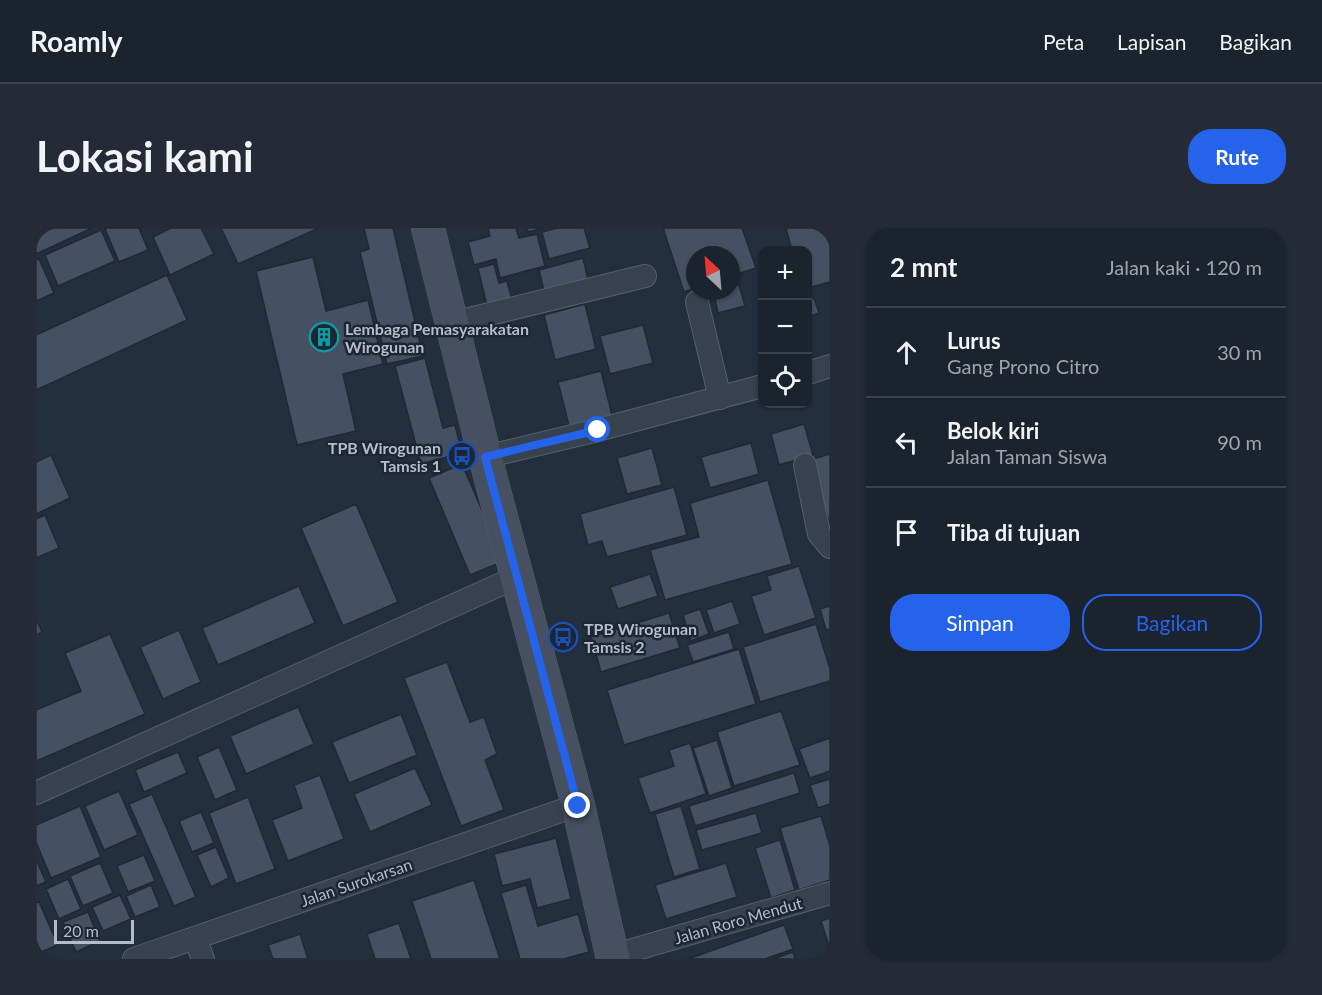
<!DOCTYPE html>
<html lang="id">
<meta charset="utf-8">
<style>
:root{--surface:#1b232e;--page:#242b36;--text:#f1f3f6;--muted:#a0a4aa;--line:#39404a;--accent:#2563eb}
body{margin:0;font-family:Lato,sans-serif;background:var(--page);color:var(--text)}
.controls{position:absolute;right:18px;top:18px;display:grid;overflow:hidden;border-radius:12px;box-shadow:0 2px 4px #0004}
.controls button{width:54px;height:54px;display:grid;place-items:center;padding:0;border:0;border-bottom:2px solid var(--line);background:var(--surface);color:var(--text);font:30px sans-serif}
.compass{position:absolute;left:650px;top:18px;width:54px;height:54px;border-radius:50%;background:var(--surface);box-shadow:0 2px 4px #0004;rotate:334deg}
.scale{position:absolute;left:18px;bottom:15px;width:80px;box-sizing:border-box;padding-left:6px;border:3px solid #b4bcc9;border-top:0;font-size:16px;line-height:21px;white-space:nowrap;color:#b4bcc9;-webkit-text-stroke:4px #1d2633;paint-order:stroke}
.stop{position:absolute;width:18px;height:18px;margin:-14px;border:4px solid #2563eb;border-radius:50%;background:#fff}
.stop.end{background:#2563eb;border-color:#fff;box-shadow:0 2px 6px #0008}
.list{margin:0;padding:0;list-style:none}
h2{display:flex;justify-content:space-between;align-items:center;height:78px;margin:0;padding:0 24px;font-size:26px}
h2 small{font-size:20px;font-weight:400;color:var(--muted)}
.list li{display:grid;grid-template-columns:39px 1fr auto;gap:18px;align-items:center;box-sizing:border-box;height:90px;padding:0 24px;border-top:2px solid var(--line)}
.list b{display:block;font-size:22px;white-space:nowrap}
.list p{margin:0;font-size:20px;white-space:nowrap;color:var(--muted)}
.list em{font-size:20px;font-style:normal;color:var(--muted)}
.actions{display:flex;gap:12px;padding:18px 24px}
.actions a{flex:1;padding:14px 0;border:2px solid var(--accent);border-radius:24px;text-align:center;font-size:21px;color:var(--accent)}
.actions .main{background:var(--accent);color:#fff}
.icon{flex:none;width:33px;height:33px;fill:none;stroke:currentColor;stroke-width:2;stroke-linecap:round;stroke-linejoin:round}
.map{position:relative;flex:none;width:794px;height:731px;overflow:hidden;border-radius:24px}
header{display:flex;align-items:center;gap:36px;box-sizing:border-box;height:84px;padding:0 30px;background:var(--surface);border-bottom:2px solid var(--line)}
header strong{font-size:28px}
nav{display:flex;gap:33px;margin-inline-start:auto;font-size:21px}
.intro{display:flex;align-items:center;justify-content:space-between;box-sizing:border-box;height:144px;padding:0 36px}
h1{margin:0;font-size:42px}
.button{padding:15px 27px;border-radius:24px;background:var(--accent);color:#fff;font-size:21px;font-weight:700}
main{display:flex;gap:36px;padding:0 36px}
aside{flex:1;background:var(--surface);border-radius:24px;box-shadow:0 2px 4px #0004}
.map>svg:first-child{display:block}
</style>
<header>
<strong>Roamly</strong>
<nav><a>Peta</a><a>Lapisan</a><a>Bagikan</a></nav>
</header>
<div class="intro"><h1>Lokasi kami</h1><a class="button">Rute</a></div>
<main>
<div class="map">
<svg width="794" height="731" viewBox="0 0 794 731">
<rect width="100%" height="100%" fill="#242f3e"/>
<g fill="#455162" stroke="#1f2835" stroke-width="1.5">
<polygon points="0,0 56,0 0,26"/>
<polygon points="71,0 103,0 112,22 83,34 69,1"/>
<polygon points="135,0 165,0 178,26 134,47 117,9"/>
<polygon points="185,0 283,0 202,36"/>
<polygon points="328,0 357,0 387,128 351,136 324,24 333,21"/>
<polygon points="452,0 480,0 483,10 501,6 509,38 464,50 460,31 438,37 432,14 454,8"/>
<polygon points="491,0 508,0 492,4"/>
<polygon points="521,0 548,0 554,20 513,31 506,4"/>
<polygon points="627,0 706,0 720,40 695,48 695,27 659,27 659,60 648,64"/>
<polygon points="750,0 794,0 794,54 772,60 772,22 756,22"/>
<polygon points="65,2 79,33 22,58 9,27"/>
<polygon points="277,29 290,83 332,72 347,136 307,146 320,203 261,217 220,43"/>
<polygon points="547,30 552,52 508,63 503,42"/>
<polygon points="3,31 18,65 0,73 0,32"/>
<polygon points="458,36 463,55 471,53 476,72 451,78 442,40"/>
<polygon points="131,47 151,92 0,162 0,107"/>
<polygon points="703,57 709,78 682,85 677,63 695,63 695,59"/>
<polygon points="778,70 783,85 772,89 772,73"/>
<polygon points="549,76 560,121 519,132 508,87"/>
<polygon points="607,97 617,135 574,146 564,108"/>
<polygon points="389,130 407,200 419,197 426,225 385,236 359,138"/>
<polygon points="565,143 577,191 534,202 522,154"/>
<polygon points="768,196 777,227 743,237 735,206"/>
<polygon points="715,215 723,246 674,260 665,229"/>
<polygon points="616,220 626,257 591,266 581,230"/>
<polygon points="794,226 794,297 774,232"/>
<polygon points="15,227 34,270 0,286 0,234"/>
<polygon points="426,236 468,333 434,347 393,250"/>
<polygon points="732,252 756,336 629,372 614,322 663,309 654,275"/>
<polygon points="638,259 651,307 571,329 566,313 552,317 544,286"/>
<polygon points="320,276 362,374 307,398 265,300"/>
<polygon points="9,287 23,320 0,330 0,291"/>
<polygon points="763,338 780,390 728,407 715,368 735,362 731,348"/>
<polygon points="614,346 622,368 582,381 574,359"/>
<polygon points="263,358 279,395 182,437 166,400"/>
<polygon points="696,373 704,396 678,405 670,382"/>
<polygon points="794,378 794,401 790,402 784,381"/>
<polygon points="664,381 673,406 655,413 647,387"/>
<polygon points="633,385 644,420 565,444 555,409"/>
<polygon points="0,391 6,404 0,407"/>
<polygon points="780,396 794,441 794,453 724,474 707,419"/>
<polygon points="143,402 165,454 127,471 104,419"/>
<polygon points="693,404 698,421 657,434 651,417"/>
<polygon points="74,406 109,486 0,533 0,482 45,463 29,425"/>
<polygon points="703,421 720,476 588,517 571,462"/>
<polygon points="411,434 434,494 448,489 461,526 449,532 468,582 425,598 368,450"/>
<polygon points="262,479 278,516 210,546 194,508"/>
<polygon points="745,483 764,537 698,558 681,504"/>
<polygon points="365,486 381,527 313,555 296,514"/>
<polygon points="794,510 794,543 774,550 763,521"/>
<polygon points="681,512 696,560 673,568 657,520"/>
<polygon points="654,515 670,566 614,585 602,550 638,538 633,522"/>
<polygon points="183,519 201,562 179,572 161,529"/>
<polygon points="142,524 151,545 108,564 99,542"/>
<polygon points="379,540 396,577 334,604 318,566"/>
<polygon points="758,545 764,565 659,598 653,578"/>
<polygon points="284,547 308,611 252,633 236,592 266,580 258,557"/>
<polygon points="794,551 794,576 782,580 774,557"/>
<polygon points="83,563 102,607 68,622 49,578"/>
<polygon points="116,566 160,669 138,678 93,576"/>
<polygon points="212,569 239,641 200,656 173,585"/>
<polygon points="44,578 65,629 15,650 0,614 0,597"/>
<polygon points="645,578 664,641 638,649 619,586"/>
<polygon points="165,584 178,615 156,624 143,593"/>
<polygon points="720,585 726,605 666,622 660,602"/>
<polygon points="785,588 794,618 794,652 763,662 744,600"/>
<polygon points="520,610 535,671 501,680 494,651 466,658 458,626"/>
<polygon points="744,612 759,662 735,670 719,620"/>
<polygon points="180,619 193,650 175,659 161,627"/>
<polygon points="108,627 119,653 92,664 81,638"/>
<polygon points="0,631 10,654 0,658"/>
<polygon points="64,635 77,665 47,678 34,648"/>
<polygon points="690,635 701,669 630,691 619,657"/>
<polygon points="32,651 45,681 23,691 10,661"/>
<polygon points="438,652 464,731 395,731 376,673"/>
<polygon points="115,657 124,679 99,689 90,668"/>
<polygon points="490,657 502,698 542,686 553,724 528,731 484,731 465,665"/>
<polygon points="84,667 95,691 67,703 56,679"/>
<polygon points="3,674 22,717 5,724 0,712 0,675"/>
<polygon points="52,684 64,713 40,724 27,694"/>
<polygon points="794,690 794,721 785,693"/>
<polygon points="363,695 375,731 339,731 331,706"/>
<polygon points="748,697 757,721 729,731 652,731"/>
<polygon points="264,706 272,731 237,731 232,717"/>
<polygon points="757,724 759,731 737,731"/>
</g>
<g fill="none" stroke-linecap="round" stroke-linejoin="round">
<g stroke="#565f6c" stroke-width="24">
<g id="street">
<polyline points="661,74 684,170"/>
<polyline points="417,95 609,48"/>
<polyline points="772,145 794,138"/>
<polyline points="449,229 562,202 726,158"/>
<polyline points="769,237 783,306 794,319"/>
<polyline points="0,565 481,349"/>
<polyline points="159,710 167,731"/>
<polyline points="576,728 794,665"/>
<polyline points="98,731 542,577"/>
</g>
</g>
<g stroke="#565f6c" stroke-width="34">
<polyline id="secondary" points="392,0 449,229 542,577 577,731"/>
</g>
<use href="#street" stroke="#38414e" stroke-width="22"/>
<use href="#secondary" stroke="#465061" stroke-width="33"/>
</g>
<g fill="none" stroke-linecap="round" stroke-linejoin="round">
<polyline stroke="#2563eb" stroke-width="8" points="542,578 449,229 562,202"/>
</g>
<defs>
<g id="building-ring" transform="scale(1.5)"><circle r="9.5" fill="#1d2633" stroke="#0f9aa8" stroke-width="1.5"/><path d="M-4-6H4V6H1V3H-1V6H-4ZM-2.5-4.3h1.7v1.8h-1.7ZM.8-4.3h1.7v1.8H.8ZM-2.5-1h1.7V.8h-1.7ZM.8-1h1.7V.8H.8Z" fill="#0f9aa8"/></g>
<g id="bus-ring" transform="scale(1.5)"><circle r="9.5" fill="#1d2633" stroke="#1a4fb4" stroke-width="1.5"/><path d="M-5-6H5V4H4V6H2V4H-2V6H-4V4H-5ZM-3.5-4V0h7V-4ZM-3.5 1.2v1.5H-2V1.2ZM2 1.2v1.5H3.5V1.2Z" fill="#1a4fb4"/></g>
</defs>
<g fill-rule="evenodd">
<use href="#building-ring" x="288" y="109"/>
<use href="#bus-ring" x="426" y="228"/>
<use href="#bus-ring" x="527" y="409"/>
</g>
<g text-anchor="middle" dominant-baseline="central" stroke-width="5" stroke-linejoin="round" paint-order="stroke">
<g font-size="16" font-weight="bold" fill="#b4bcc9" stroke="#1d2633" text-anchor="start">
<text x="309" y="100">Lembaga Pemasyarakatan<tspan x="309" dy="18">Wirogunan</tspan></text>
<text x="405" y="219" text-anchor="end">TPB Wirogunan<tspan x="405" dy="18">Tamsis 1</tspan></text>
<text x="548" y="400">TPB Wirogunan<tspan x="548" dy="18">Tamsis 2</tspan></text>
</g>
<g font-size="16" fill="#b4bcc9" stroke="#1d2633">
<text transform="translate(320 654) rotate(-19)">Jalan Surokarsan</text>
<text transform="translate(702 692) rotate(-16)">Jalan Roro Mendut</text>
</g>
</g>
</svg>
<div class="controls">
<button>+</button>
<button>−</button>
<button><svg class="icon" aria-label="locate" viewBox="0 0 24 24"><circle cx="12" cy="12" r="6"/><path d="M12 2v4M12 18v4M2 12h4M18 12h4"/></svg></button>
</div>
<svg class="compass" viewBox="-18 -18 36 36"><path d="M0-13l5 13h-10z" fill="#e53935"/><path d="M0 13l5-13h-10z" fill="#a0a4aa"/></svg>
<div class="scale">20 m</div>
<div class="stop" style="left:562px;top:202px"></div>
<div class="stop end" style="left:542px;top:578px"></div>
</div>
<aside>
<h2>2 mnt<small>Jalan kaki · 120 m</small></h2>
<ul class="list">
<li><svg class="icon" aria-label="ahead" viewBox="0 0 24 24"><path d="M12 20V5M6 11l6-6 6 6"/></svg><div><b>Lurus</b><p>Gang Prono Citro</p></div><em>30 m</em></li>
<li><svg class="icon" aria-label="left" viewBox="0 0 24 24"><path d="M17 20v-9H6M10 6l-5 5 5 5"/></svg><div><b>Belok kiri</b><p>Jalan Taman Siswa</p></div><em>90 m</em></li>
<li><svg class="icon" aria-label="arrive" viewBox="0 0 24 24"><path d="M6 21V4h12l-3 4 3 4H6"/></svg><div><b>Tiba di tujuan</b></div></li>
</ul>
<div class="actions"><a class="main">Simpan</a><a>Bagikan</a></div>
</aside>
</main>
